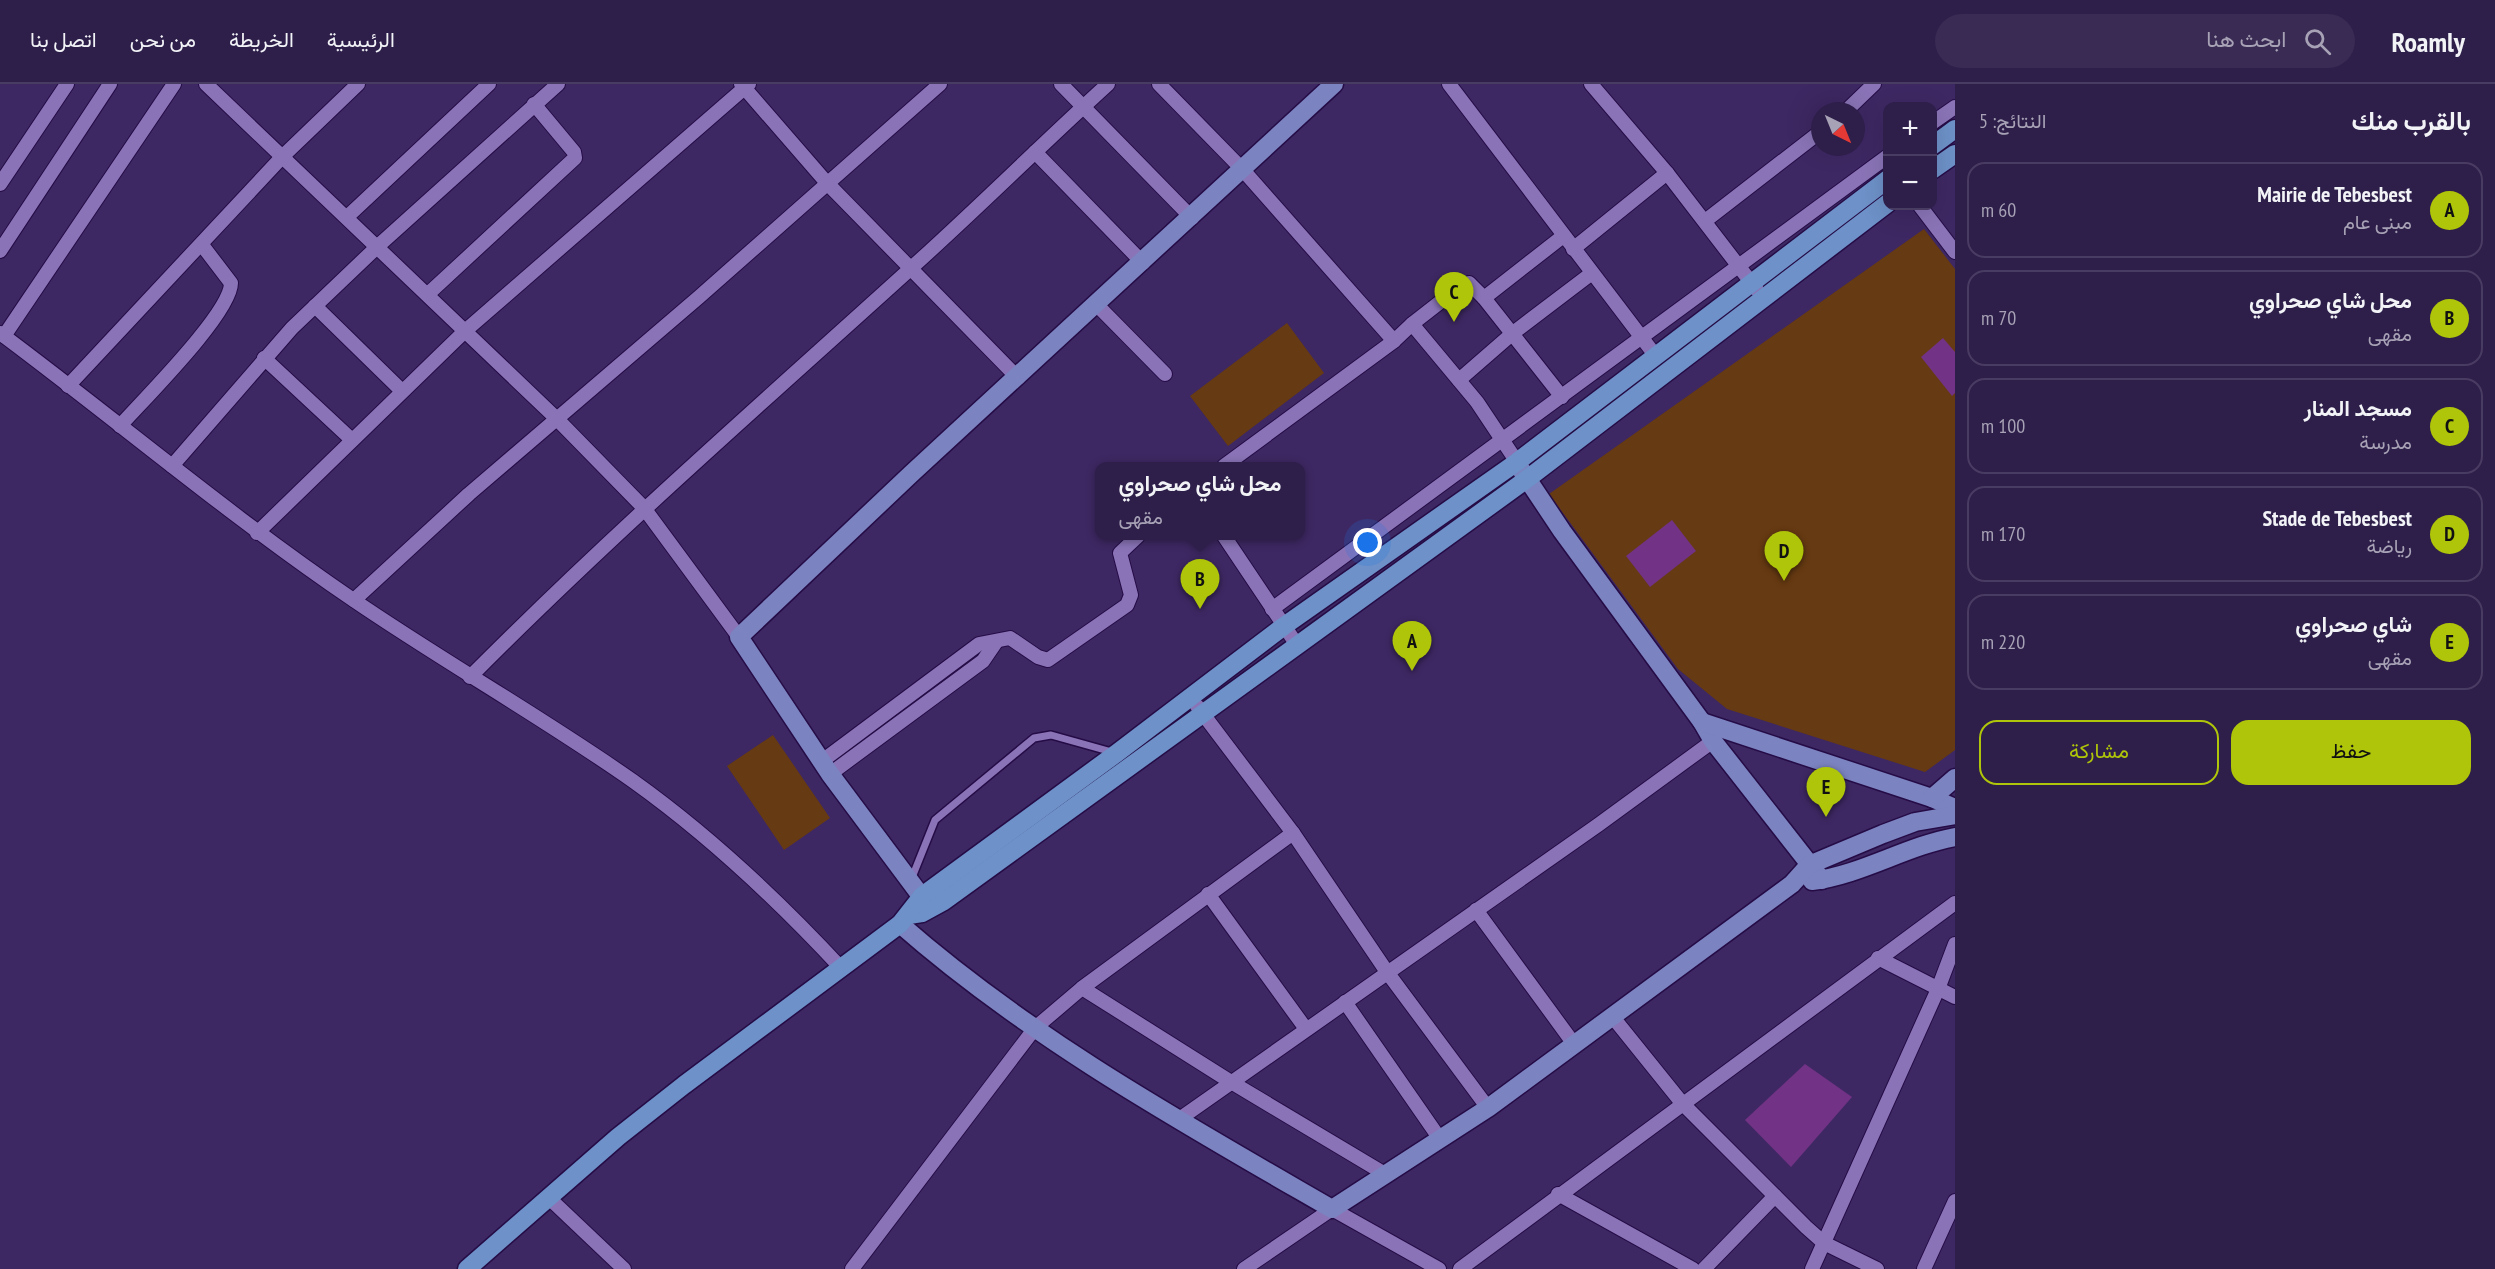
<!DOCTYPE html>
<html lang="ar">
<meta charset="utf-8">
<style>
:root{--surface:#2e1e4a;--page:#3a2b54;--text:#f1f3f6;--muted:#a7a2b5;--line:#493c62;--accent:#aec509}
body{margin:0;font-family:"PT Sans Narrow",Vazirmatn,sans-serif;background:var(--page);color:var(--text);direction:rtl}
.controls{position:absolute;right:18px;top:18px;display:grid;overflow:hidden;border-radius:12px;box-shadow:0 6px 24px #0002}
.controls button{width:54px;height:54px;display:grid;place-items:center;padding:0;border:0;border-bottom:2px solid var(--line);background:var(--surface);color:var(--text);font:30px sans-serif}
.compass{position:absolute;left:1811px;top:18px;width:54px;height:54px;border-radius:50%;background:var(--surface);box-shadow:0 6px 24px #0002;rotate:137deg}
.you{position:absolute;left:1368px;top:459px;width:21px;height:21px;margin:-15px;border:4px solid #fff;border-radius:50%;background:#1a73e8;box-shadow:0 0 0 9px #1a73e833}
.badge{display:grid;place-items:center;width:39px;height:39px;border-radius:50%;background:var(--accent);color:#111;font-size:20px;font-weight:700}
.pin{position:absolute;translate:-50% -50px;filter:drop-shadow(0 2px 3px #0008)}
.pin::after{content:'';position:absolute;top:32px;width:21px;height:18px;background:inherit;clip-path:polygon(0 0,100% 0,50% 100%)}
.popup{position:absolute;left:1095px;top:378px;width:210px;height:78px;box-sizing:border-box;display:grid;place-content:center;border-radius:12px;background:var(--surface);filter:drop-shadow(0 2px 4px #0005);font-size:20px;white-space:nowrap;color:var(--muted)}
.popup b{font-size:22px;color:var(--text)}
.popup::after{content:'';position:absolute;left:50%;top:100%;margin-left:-12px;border:12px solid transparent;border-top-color:var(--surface)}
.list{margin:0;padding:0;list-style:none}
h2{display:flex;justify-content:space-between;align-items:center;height:78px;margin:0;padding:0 24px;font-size:26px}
h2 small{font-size:20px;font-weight:400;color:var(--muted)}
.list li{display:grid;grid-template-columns:39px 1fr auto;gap:18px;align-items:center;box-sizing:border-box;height:96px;margin:0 12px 12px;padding:0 12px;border:2px solid var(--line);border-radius:18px}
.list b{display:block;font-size:22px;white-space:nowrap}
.list p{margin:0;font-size:20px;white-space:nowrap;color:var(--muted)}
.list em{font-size:20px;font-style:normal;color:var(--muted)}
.actions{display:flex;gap:12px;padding:18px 24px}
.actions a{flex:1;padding:14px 0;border:2px solid var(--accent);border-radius:18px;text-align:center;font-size:21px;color:var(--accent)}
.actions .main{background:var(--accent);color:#111}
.icon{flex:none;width:33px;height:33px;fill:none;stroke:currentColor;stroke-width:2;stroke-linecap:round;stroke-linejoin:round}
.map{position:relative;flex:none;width:1955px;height:1185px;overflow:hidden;direction:ltr}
header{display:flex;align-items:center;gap:36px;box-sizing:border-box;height:84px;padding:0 30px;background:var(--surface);border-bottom:2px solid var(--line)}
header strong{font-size:28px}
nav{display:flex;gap:33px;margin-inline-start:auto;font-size:21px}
.search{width:420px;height:54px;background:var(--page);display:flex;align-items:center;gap:15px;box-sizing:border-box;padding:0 21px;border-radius:33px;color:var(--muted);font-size:22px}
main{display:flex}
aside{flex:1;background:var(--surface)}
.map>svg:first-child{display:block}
</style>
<header>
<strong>Roamly</strong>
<div class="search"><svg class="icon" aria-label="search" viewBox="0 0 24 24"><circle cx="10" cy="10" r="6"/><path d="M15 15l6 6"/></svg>ابحث هنا</div>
<nav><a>الرئيسية</a><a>الخريطة</a><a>من نحن</a><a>اتصل بنا</a></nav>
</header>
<main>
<aside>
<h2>بالقرب منك<small>النتائج: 5</small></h2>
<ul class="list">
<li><span class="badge">A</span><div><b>Mairie de Tebesbest</b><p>مبنى عام</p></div><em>60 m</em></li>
<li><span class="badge">B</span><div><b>محل شاي صحراوي</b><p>مقهى</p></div><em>70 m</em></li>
<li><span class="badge">C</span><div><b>مسجد المنار</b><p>مدرسة</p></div><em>100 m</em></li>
<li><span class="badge">D</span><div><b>Stade de Tebesbest</b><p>رياضة</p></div><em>170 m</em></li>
<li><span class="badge">E</span><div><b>شاي صحراوي</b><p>مقهى</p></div><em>220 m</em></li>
</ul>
<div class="actions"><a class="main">حفظ</a><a>مشاركة</a></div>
</aside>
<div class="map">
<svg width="1955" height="1185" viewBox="0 0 1955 1185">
<rect width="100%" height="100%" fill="#3e2863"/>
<g fill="#663a12">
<polygon points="1924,145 1955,185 1955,666 1925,688 1727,625 1678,585 1549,410"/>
<polygon points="1287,239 1324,289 1228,362 1190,312"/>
<polygon points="773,651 830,734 784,766 727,682"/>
</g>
<g fill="#723285">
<polygon points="1943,254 1955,268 1955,309 1952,312 1921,273"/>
<polygon points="1672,436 1696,467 1650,503 1626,472"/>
<polygon points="1805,980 1852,1013 1791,1083 1745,1036"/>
</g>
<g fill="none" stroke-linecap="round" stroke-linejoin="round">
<g stroke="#250c46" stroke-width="10">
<polyline id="lane" points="911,796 935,736 1034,654 1051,651 1112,668"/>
</g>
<g stroke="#250c46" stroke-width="16">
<g id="street">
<polyline points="206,0 557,335 644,424 739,553"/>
<polyline points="741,0 827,99 1018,294"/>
<polyline points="1061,0 1192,134"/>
<polyline points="1159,0 1243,86 1394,257 1412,240 1477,318 1517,378"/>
<polyline points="1449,0 1655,271"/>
<polyline points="1591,0 1667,89 1757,206"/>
<polyline points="1846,27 1874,0"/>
<polyline points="1932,39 1955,23"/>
<polyline points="1035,68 1143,179"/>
<polyline points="0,100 67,0"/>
<polyline points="1920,122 1955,168"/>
<polyline points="347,133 489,0"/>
<polyline points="1705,137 1820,48"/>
<polyline points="1573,165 1667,89"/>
<polyline points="0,167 110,0"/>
<polyline points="428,210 575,74 574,68 534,20"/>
<polyline points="1484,214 1562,153"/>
<polyline points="1096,220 1165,290"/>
<polyline points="315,222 402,307"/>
<polyline points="1412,240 1462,201 1469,199 1484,214 1562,313"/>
<path d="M0,249C118,337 230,432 352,515C444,578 542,633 633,697C710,752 778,816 842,885"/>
<polyline points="4,252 174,0"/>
<polyline points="264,274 352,356"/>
<polyline points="1459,296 1513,249 1592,189"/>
<polyline points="68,302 283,72 358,0"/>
<path d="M120,342C143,316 231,229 231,199L202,161"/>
<polyline points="172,382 292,244 378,162 558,0"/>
<polyline points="1224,382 1394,257"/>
<polyline points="257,449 465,247 749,0"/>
<polyline points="1224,452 1297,561"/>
<polyline points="354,516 469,410 699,213 940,0"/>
<polyline points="1272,525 1888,72"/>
<path d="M470,593C611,451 761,320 909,186C977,125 1041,61 1108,0"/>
<polyline points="1197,622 1293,749 1387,888 1488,1024"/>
<polyline points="822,677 979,560 1010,554 1038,573 1048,576 1127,521 1131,511 1120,469 1138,452"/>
<polyline points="830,690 983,577 996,558"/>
<polyline points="1208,810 1306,945"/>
<polyline points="1476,826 1574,960"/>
<polyline points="1878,874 1955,913"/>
<polyline points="1082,904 1231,998 1385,1090"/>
<polyline points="1345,918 1440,1055"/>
<polyline points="1612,932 1682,1019 1806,1143 1824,1159 1877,1185"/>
<polyline points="1178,1036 1598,741 1713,657"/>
<polyline points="1558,1110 1693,1185"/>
<polyline points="548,1113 624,1185"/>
<polyline points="852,1185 1035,944 1082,904 1293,749"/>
<polyline points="1244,1185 1332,1125 1439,1185"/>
<polyline points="1460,1185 1955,819"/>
<polyline points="1704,1185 1775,1112"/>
<polyline points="1812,1185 1938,905 1955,860"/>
<polyline points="1924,1185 1955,1117"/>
</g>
</g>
<g stroke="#250c46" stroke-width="21">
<g id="secondary">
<polyline points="1520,384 1562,447 1702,638 1713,657 1822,796"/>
<polyline points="1702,638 1932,714 1955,724"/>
<polyline points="1932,714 1955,694"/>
<path d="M1812,797C1861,791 1906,762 1955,753"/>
<polyline points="930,824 830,690 739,553 911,390 1334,0"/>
<path d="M900,840C1030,954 1183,1039 1332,1125L1488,1024L1792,800L1809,781L1883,750L1915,738L1955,731"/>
</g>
</g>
<g stroke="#250c46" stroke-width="21">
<g id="primary">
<polyline points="1932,62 1955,45"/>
<polyline points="1932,86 1955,70"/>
<polyline points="909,831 922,829 944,817 1527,395 1888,119"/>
<polyline points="467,1185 618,1053 684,1001 900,840 922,812 1117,669 1284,542 1517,378 1888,95"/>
</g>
</g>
<use href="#lane" stroke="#8a74b7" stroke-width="7"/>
<use href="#street" stroke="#8a74b7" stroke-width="14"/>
<use href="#secondary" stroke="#7b83c0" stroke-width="18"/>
<use href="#primary" stroke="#6d91c8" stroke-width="18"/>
</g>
</svg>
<div class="controls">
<button>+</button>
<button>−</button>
</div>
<svg class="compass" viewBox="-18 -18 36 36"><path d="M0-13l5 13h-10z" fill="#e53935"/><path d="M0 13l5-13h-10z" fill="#a7a2b5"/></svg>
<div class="you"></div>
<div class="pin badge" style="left:1412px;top:587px">A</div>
<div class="pin badge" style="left:1200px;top:525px">B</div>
<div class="popup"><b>محل شاي صحراوي</b>مقهى</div>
<div class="pin badge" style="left:1454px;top:238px">C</div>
<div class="pin badge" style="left:1784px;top:497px">D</div>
<div class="pin badge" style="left:1826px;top:733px">E</div>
</div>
</main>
